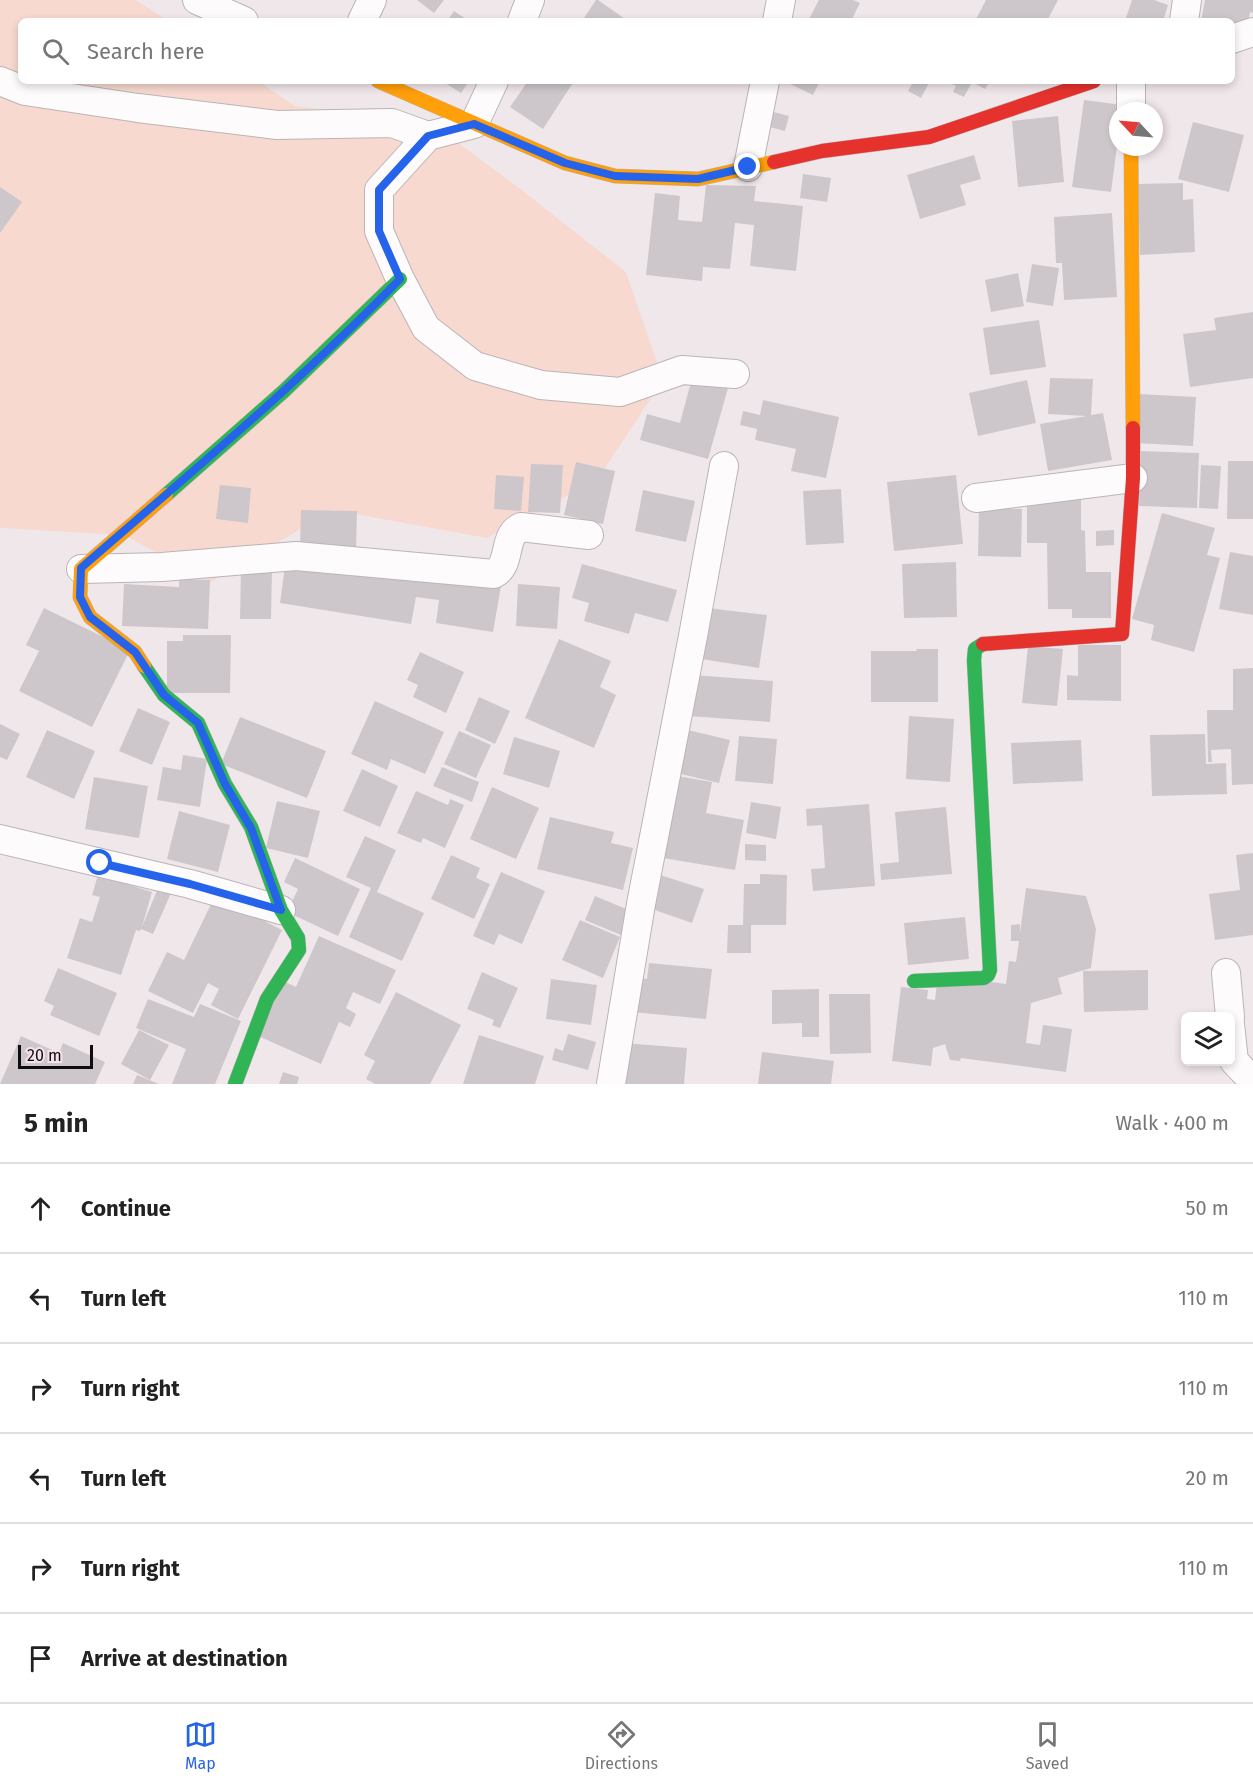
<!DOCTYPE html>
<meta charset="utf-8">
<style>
:root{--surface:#fff;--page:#f6f6f6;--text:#222;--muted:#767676;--line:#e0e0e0;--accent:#2563eb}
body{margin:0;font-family:"Fira Sans",sans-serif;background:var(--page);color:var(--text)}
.controls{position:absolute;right:18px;bottom:18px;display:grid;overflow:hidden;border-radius:9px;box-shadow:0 3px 9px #0003}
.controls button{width:54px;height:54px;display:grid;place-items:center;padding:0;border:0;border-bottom:2px solid var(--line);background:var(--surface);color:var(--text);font:30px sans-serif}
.compass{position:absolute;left:1109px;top:102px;width:54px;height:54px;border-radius:50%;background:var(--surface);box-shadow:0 3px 9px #0003;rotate:296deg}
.scale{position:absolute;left:18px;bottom:15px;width:75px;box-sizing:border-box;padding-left:6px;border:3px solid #110c0e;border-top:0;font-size:16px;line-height:21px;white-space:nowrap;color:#110c0e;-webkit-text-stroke:4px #f4e3ea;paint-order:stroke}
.stop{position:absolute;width:18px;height:18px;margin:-14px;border:4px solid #2563eb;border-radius:50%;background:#fff}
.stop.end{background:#2563eb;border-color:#fff;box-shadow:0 2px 6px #0008}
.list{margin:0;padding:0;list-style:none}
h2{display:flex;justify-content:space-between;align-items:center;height:78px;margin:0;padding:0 24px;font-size:26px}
h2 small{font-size:20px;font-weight:400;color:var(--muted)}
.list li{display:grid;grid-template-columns:39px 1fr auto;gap:18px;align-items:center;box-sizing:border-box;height:90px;padding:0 24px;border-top:2px solid var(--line)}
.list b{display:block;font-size:22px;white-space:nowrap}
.list em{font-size:20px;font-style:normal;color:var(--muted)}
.icon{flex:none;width:33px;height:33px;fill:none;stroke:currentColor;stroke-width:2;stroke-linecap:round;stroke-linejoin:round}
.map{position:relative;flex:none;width:1253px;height:1084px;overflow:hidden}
.search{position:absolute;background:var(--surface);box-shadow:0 3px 9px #0003;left:18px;right:18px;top:18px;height:66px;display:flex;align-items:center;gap:15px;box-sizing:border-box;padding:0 21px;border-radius:9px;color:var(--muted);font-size:22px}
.sheet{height:618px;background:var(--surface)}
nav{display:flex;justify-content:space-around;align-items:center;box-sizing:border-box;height:84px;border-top:2px solid var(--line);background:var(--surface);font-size:16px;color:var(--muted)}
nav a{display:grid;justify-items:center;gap:3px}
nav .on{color:var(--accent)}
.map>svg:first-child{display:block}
</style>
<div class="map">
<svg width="1253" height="1084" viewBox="0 0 1253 1084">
<rect width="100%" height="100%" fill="#f0e7eb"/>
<polygon fill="#f8d9cf" points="0,0 136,0 168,21 21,21 21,81 258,81 295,106 434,125 519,188 626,272 663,380 597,480 487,538 333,510 211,582 124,535 0,528"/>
<g fill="#cdc7cb">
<polygon points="417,0 444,0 434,13"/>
<polygon points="596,0 598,0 628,21 582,21"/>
<polygon points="819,0 853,0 860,3 851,21 808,21"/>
<polygon points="986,0 1058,0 1047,21 975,21"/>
<polygon points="1132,0 1154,0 1168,5 1163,21 1125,21"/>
<polygon points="1205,0 1253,0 1253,13 1250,12 1246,34 1232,31 1232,21 1201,21"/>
<polygon points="454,11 469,21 447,21"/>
<polygon points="442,81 469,81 461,93"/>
<polygon points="528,81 574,81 543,129 510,107"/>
<polygon points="784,81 820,81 813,95"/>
<polygon points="914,81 930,81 921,98 908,91"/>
<polygon points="946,81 990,81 985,89 972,82 964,97 953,92 956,86"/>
<polygon points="1084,100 1123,105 1118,111 1118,139 1111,192 1072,187"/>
<polygon points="770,111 789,116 785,131 766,126"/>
<polygon points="1058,116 1064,182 1018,187 1012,121"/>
<polygon points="1193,122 1244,135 1229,192 1178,179"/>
<polygon points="974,155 981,179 960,185 966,205 920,219 907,175"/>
<polygon points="803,174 831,178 827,202 800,198"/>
<polygon points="1183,183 1183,200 1193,199 1195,252 1140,255 1138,184"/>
<polygon points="706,185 756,186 754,201 803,206 796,271 750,266 754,225 735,223 730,269 703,267 702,281 646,275 655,193 680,196 678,220 702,222"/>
<polygon points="0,187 22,202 0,233"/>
<polygon points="1112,213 1117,297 1064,300 1062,263 1056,263 1054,217"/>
<polygon points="1032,264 1059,268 1053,306 1026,302"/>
<polygon points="1018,273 1024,306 991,312 985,280"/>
<polygon points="1253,312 1253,378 1190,387 1183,334 1216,330 1214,318"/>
<polygon points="1039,320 1046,367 990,375 983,328"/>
<polygon points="692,378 728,388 708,459 640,440 647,414 680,423"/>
<polygon points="1050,378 1093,379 1091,415 1103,413 1112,460 1048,471 1040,424 1087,416 1048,414"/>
<polygon points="1027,380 1036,423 978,436 969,393"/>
<polygon points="1138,394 1196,397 1193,446 1135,443"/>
<polygon points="763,400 839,417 826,478 791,471 796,449 755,440 757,429 740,425 743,411 760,415"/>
<polygon points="1141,451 1199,453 1197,508 1139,506"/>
<polygon points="1228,461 1253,461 1253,519 1227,519"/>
<polygon points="576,462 615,471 603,524 564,515"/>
<polygon points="531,464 563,465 560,513 528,512"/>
<polygon points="1201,465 1221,466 1218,509 1199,508"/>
<polygon points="496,475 524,477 521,511 494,509"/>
<polygon points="956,475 963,544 894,551 887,482"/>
<polygon points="220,485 251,488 248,523 216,519"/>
<polygon points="841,489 844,543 806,545 803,491"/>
<polygon points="643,490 695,501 686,542 635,531"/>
<polygon points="1027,496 1081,496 1081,530 1085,531 1086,572 1111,572 1111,618 1072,618 1072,609 1048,609 1047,543 1027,543"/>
<polygon points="979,508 1022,509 1021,557 978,556"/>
<polygon points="301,510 357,511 356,550 300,549"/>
<polygon points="1162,513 1215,528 1207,555 1220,558 1194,652 1151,640 1154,625 1132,619"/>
<polygon points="1114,530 1114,545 1096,546 1096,531"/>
<polygon points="1230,552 1253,556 1253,615 1219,609"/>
<polygon points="318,559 501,586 493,632 436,623 439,600 416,597 411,624 280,603 285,566"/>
<polygon points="956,562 957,617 904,618 902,564"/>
<polygon points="582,564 677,590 668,622 635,613 629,634 584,621 589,603 572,598"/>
<polygon points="241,567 272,568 271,619 240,619"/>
<polygon points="179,579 210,580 208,629 122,626 124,584 179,587"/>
<polygon points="518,584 560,587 557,629 516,626"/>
<polygon points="44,608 130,650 92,727 19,691 39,651 26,645"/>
<polygon points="708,608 767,615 759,668 701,659"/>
<polygon points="183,635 231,635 230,693 167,693 167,641 183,641"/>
<polygon points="559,639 611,661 600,687 616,695 594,748 525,718"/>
<polygon points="1078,645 1121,645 1121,701 1067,700 1067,675 1078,676"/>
<polygon points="1028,646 1063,649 1057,706 1022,703"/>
<polygon points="916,649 938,649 938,702 871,702 871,651 917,651"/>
<polygon points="420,652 464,672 446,713 413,697 418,685 407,680"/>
<polygon points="1253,668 1253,784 1232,785 1231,749 1211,750 1212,762 1208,762 1207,710 1233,710 1233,669"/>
<polygon points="678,674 773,681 770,722 675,715"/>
<polygon points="479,697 510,711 495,744 465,730"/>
<polygon points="375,701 444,732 425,774 391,759 387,770 351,754"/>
<polygon points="138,708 170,722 152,765 119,751"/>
<polygon points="909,716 954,719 950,782 906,779"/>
<polygon points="240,717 326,751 307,798 221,764"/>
<polygon points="0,724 20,734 7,760 0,757"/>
<polygon points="675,727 730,740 719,783 664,770"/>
<polygon points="47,730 95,751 74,799 26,777"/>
<polygon points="459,731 491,745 476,778 444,764"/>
<polygon points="1205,734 1206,764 1226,763 1227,794 1152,796 1150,735"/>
<polygon points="739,736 777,739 773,784 735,781"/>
<polygon points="514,737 560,751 549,788 503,774"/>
<polygon points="1081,740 1083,781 1013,784 1011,743"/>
<polygon points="183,755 207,759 200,807 157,800 163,767 181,770"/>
<polygon points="442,767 479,782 472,802 433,786"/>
<polygon points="362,769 398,786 380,827 343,811"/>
<polygon points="665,774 712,782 706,813 744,820 735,870 651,856"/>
<polygon points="94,777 148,786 139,838 85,829"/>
<polygon points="492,787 539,808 516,859 470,839"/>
<polygon points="416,791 448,805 450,799 464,805 445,848 423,838 421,843 397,833"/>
<polygon points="277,801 320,811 308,858 266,848"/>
<polygon points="751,802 781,807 776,839 746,833"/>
<polygon points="869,804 875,886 813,891 811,869 825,868 822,825 807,826 806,809"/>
<polygon points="946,807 952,874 881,880 880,864 899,862 895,812"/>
<polygon points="179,811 230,825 218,872 167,859"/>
<polygon points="550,817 614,832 611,843 633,848 623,890 537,869"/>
<polygon points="365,836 396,850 377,892 424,913 402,961 349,937 371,888 346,877"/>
<polygon points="745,844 766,845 766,861 745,860"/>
<polygon points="1253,853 1253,935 1215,940 1209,894 1240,890 1236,855"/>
<polygon points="451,855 480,868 476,878 490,884 474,919 431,899"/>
<polygon points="295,858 360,889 338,936 287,912 298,889 284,882"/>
<polygon points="501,872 545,891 522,944 499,934 494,945 473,936"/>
<polygon points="657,874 704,889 692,923 646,907"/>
<polygon points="760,874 787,875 786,925 751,925 751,953 727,953 728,925 743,925 744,884 760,884"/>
<polygon points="98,875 152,892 142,927 158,888 171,893 153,934 141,929 140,931 136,930 121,975 67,958 80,918 92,922 100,897 92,895"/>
<polygon points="1026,888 1086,896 1096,929 1091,968 1058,978 1062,994 1031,1003 1026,1043 1040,1045 1043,1025 1072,1029 1066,1072 961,1058 960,1061 950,1060 945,1044 933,1048 931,1066 892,1061 901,987 928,990 927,999 935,1000 938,975 1006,984 1009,961 1016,962 1019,941 1011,941 1011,925 1020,924 1020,933"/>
<polygon points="215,896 282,930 238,1019 211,1005 219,989 208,983 193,1013 148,991 167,952 184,960"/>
<polygon points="595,896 631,911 621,935 585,920"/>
<polygon points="965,917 969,959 908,965 904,923"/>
<polygon points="580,920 620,937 603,978 562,960"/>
<polygon points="319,936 396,970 380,1004 353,992 346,1008 356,1014 350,1027 339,1022 321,1064 256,1035 281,980 296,987"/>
<polygon points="649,963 712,969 706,1019 632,1012 636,978 647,979"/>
<polygon points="58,968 117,993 99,1036 50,1015 54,1006 44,1001"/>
<polygon points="1148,970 1148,1010 1084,1012 1083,971"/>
<polygon points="482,972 518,988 500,1028 492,1025 494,1020 467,1009"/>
<polygon points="551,979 597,985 591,1025 546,1019"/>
<polygon points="819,989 819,1037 802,1037 802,1023 772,1024 772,990"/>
<polygon points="396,992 461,1025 430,1084 375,1084 366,1079 375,1061 364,1055"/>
<polygon points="829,994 870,994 871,1053 830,1054"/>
<polygon points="148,999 194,1017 200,1004 241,1021 215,1084 172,1084 186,1049 136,1028"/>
<polygon points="139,1030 169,1045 150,1080 121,1064"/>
<polygon points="568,1034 596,1042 588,1070 552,1060 555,1048 563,1051"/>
<polygon points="479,1035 544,1056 535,1084 463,1084"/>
<polygon points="21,1036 59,1053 63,1043 105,1062 95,1084 0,1084"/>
<polygon points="623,1043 687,1048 684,1084 620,1084"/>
<polygon points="762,1052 834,1061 831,1084 758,1084"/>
<polygon points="283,1072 299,1077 297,1084 279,1084"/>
<polygon points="137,1075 159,1084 133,1084"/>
</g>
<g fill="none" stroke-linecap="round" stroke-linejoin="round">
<g stroke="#bbb4b7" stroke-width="30">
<g id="street">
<polyline points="197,0 244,21"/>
<polyline points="362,21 372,0"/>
<polyline points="522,21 530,0"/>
<polyline points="777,21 781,0"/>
<polyline points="1184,21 1187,0"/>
<polyline points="1232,39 1253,32"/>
<polyline points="0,81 25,91 138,108 277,125 392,123 428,136"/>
<polyline points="494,81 474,124 428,136 379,190 379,231 400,279 426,328 475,366 541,385 620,392 682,370 735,374"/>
<polyline points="1131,81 1131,111"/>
<polyline points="748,167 765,81"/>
<polyline points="976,498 1133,478"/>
<path d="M81,569L162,567L296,556L494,574C512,565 502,535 521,527L589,535"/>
<polyline points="0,839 190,884 281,910"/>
<polyline points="1226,973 1230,1017"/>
<polyline points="1230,1024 1234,1061 1253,1081"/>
<polyline points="611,1084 641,904 693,636 724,466"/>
</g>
</g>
<g stroke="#bbb4b7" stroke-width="15">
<g id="fast">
<polyline points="166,495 284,391 400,279"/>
<polyline points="144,666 164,695 198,723 225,784 251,827 281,910 298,938 299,950 267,999 235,1084"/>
<polyline points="914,981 984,978 988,975 990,970 974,660 975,649 983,644"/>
</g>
</g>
<g stroke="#bbb4b7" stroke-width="15">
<g id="slow">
<polyline points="378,81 565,163 615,176 698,179 774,162"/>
<polyline points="1131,147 1133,428"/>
<polyline points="144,666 135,652 90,617 80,597 81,569 166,495"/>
</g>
</g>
<g stroke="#bbb4b7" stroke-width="15">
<g id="jam">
<polyline points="774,162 822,151 929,137 1094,81"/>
<polyline points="983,644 1122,634 1133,478 1133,428"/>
</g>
</g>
<use href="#street" stroke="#fdfbfc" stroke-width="28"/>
<use href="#fast" stroke="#30b455" stroke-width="14"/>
<use href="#slow" stroke="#ff9f0a" stroke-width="14"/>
<use href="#jam" stroke="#e5322d" stroke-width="14"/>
</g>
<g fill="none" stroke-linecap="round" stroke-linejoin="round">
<path stroke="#2563eb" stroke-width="8" d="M100,863L190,884L281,910L251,828L225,784L198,723L164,695L135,652L90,617L80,597L81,568C189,474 300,382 400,279L379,231V190L428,136L474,124L565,163L615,176L698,179L748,167"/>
</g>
</svg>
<div class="controls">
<button><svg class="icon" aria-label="layers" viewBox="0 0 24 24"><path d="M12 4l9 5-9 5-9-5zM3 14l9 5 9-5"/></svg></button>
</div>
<svg class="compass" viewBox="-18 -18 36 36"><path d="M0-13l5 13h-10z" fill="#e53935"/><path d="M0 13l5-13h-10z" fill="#767676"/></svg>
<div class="scale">20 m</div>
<div class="stop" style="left:100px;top:863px"></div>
<div class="stop end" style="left:748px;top:167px"></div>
<div class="search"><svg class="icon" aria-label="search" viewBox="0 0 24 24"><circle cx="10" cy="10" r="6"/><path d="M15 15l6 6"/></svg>Search here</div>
</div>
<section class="sheet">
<h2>5 min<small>Walk · 400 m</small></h2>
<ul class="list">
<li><svg class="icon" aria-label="ahead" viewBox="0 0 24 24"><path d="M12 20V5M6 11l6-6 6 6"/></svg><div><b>Continue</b></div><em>50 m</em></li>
<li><svg class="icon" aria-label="left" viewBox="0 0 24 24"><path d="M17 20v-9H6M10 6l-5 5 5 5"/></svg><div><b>Turn left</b></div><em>110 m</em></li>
<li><svg class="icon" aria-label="right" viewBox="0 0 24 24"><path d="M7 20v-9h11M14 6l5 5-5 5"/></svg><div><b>Turn right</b></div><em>110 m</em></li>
<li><svg class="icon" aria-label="left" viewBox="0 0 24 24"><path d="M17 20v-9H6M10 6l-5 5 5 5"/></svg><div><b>Turn left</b></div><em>20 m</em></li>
<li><svg class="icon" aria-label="right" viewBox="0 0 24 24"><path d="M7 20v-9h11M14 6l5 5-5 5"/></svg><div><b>Turn right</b></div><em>110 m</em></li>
<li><svg class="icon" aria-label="arrive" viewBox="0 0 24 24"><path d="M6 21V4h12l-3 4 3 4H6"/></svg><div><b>Arrive at destination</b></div></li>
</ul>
</section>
<nav>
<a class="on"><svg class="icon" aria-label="map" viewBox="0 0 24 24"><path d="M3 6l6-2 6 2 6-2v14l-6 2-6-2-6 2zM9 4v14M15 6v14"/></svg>Map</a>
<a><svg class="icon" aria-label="directions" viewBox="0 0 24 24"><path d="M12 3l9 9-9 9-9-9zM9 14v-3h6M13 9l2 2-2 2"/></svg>Directions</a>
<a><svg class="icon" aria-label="saved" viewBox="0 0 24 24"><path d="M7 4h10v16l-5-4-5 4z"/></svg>Saved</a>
</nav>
